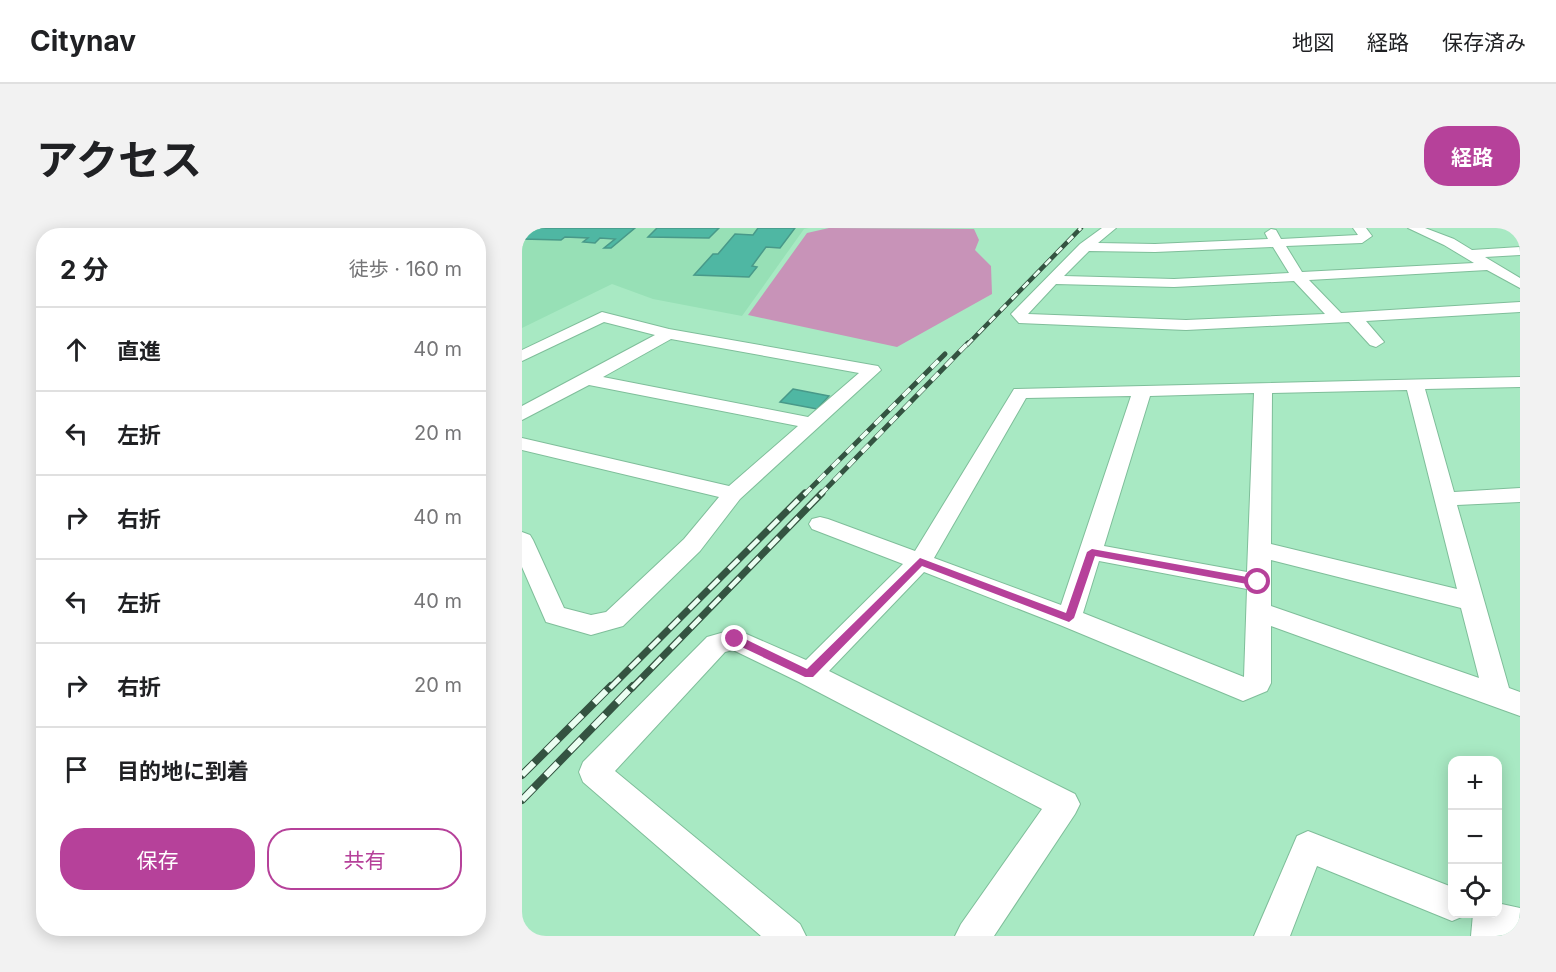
<!DOCTYPE html>
<html lang="ja">
<meta charset="utf-8">
<style>
:root{--surface:#fff;--page:#f2f2f2;--text:#202124;--muted:#757577;--line:#e0e0e0;--accent:#b6419a}
body{margin:0;font-family:Inter,"Noto Sans JP",sans-serif;background:var(--page);color:var(--text)}
.controls{position:absolute;right:18px;bottom:18px;display:grid;overflow:hidden;border-radius:12px;box-shadow:0 3px 15px #0003}
.controls button{width:54px;height:54px;display:grid;place-items:center;padding:0;border:0;border-bottom:2px solid var(--line);background:var(--surface);color:var(--text);font:30px sans-serif}
.stop{position:absolute;width:18px;height:18px;margin:-14px;border:4px solid #b6419a;border-radius:50%;background:#fff}
.stop.end{background:#b6419a;border-color:#fff;box-shadow:0 2px 6px #0008}
.list{margin:0;padding:0;list-style:none}
h2{display:flex;justify-content:space-between;align-items:center;height:78px;margin:0;padding:0 24px;font-size:26px}
h2 small{font-size:20px;font-weight:400;color:var(--muted)}
.list li{display:grid;grid-template-columns:39px 1fr auto;gap:18px;align-items:center;box-sizing:border-box;height:84px;padding:0 24px;border-top:2px solid var(--line)}
.list b{display:block;font-size:22px;white-space:nowrap}
.list em{font-size:20px;font-style:normal;color:var(--muted)}
.actions{display:flex;gap:12px;padding:18px 24px}
.actions a{flex:1;padding:14px 0;border:2px solid var(--accent);border-radius:24px;text-align:center;font-size:21px;color:var(--accent)}
.actions .main{background:var(--accent);color:#fff}
.icon{flex:none;width:33px;height:33px;fill:none;stroke:currentColor;stroke-width:2;stroke-linecap:round;stroke-linejoin:round}
.map{position:relative;flex:none;width:998px;height:708px;overflow:hidden;border-radius:24px}
header{display:flex;align-items:center;gap:36px;box-sizing:border-box;height:84px;padding:0 30px;background:var(--surface);border-bottom:2px solid var(--line)}
header strong{font-size:28px}
nav{display:flex;gap:33px;margin-inline-start:auto;font-size:21px}
.intro{display:flex;align-items:center;justify-content:space-between;box-sizing:border-box;height:144px;padding:0 36px}
h1{margin:0;font-size:42px}
.button{padding:15px 27px;border-radius:24px;background:var(--accent);color:#fff;font-size:21px;font-weight:700}
main{display:flex;gap:36px;padding:0 36px}
aside{flex:1;background:var(--surface);border-radius:24px;box-shadow:0 3px 15px #0003}
.map>svg:first-child{display:block}
</style>
<header>
<strong>Citynav</strong>
<nav><a>地図</a><a>経路</a><a>保存済み</a></nav>
</header>
<div class="intro"><h1>アクセス</h1><a class="button">経路</a></div>
<main>
<aside>
<h2>2 分<small>徒歩 · 160 m</small></h2>
<ul class="list">
<li><svg class="icon" aria-label="ahead" viewBox="0 0 24 24"><path d="M12 20V5M6 11l6-6 6 6"/></svg><div><b>直進</b></div><em>40 m</em></li>
<li><svg class="icon" aria-label="left" viewBox="0 0 24 24"><path d="M17 20v-9H6M10 6l-5 5 5 5"/></svg><div><b>左折</b></div><em>20 m</em></li>
<li><svg class="icon" aria-label="right" viewBox="0 0 24 24"><path d="M7 20v-9h11M14 6l5 5-5 5"/></svg><div><b>右折</b></div><em>40 m</em></li>
<li><svg class="icon" aria-label="left" viewBox="0 0 24 24"><path d="M17 20v-9H6M10 6l-5 5 5 5"/></svg><div><b>左折</b></div><em>40 m</em></li>
<li><svg class="icon" aria-label="right" viewBox="0 0 24 24"><path d="M7 20v-9h11M14 6l5 5-5 5"/></svg><div><b>右折</b></div><em>20 m</em></li>
<li><svg class="icon" aria-label="arrive" viewBox="0 0 24 24"><path d="M6 21V4h12l-3 4 3 4H6"/></svg><div><b>目的地に到着</b></div></li>
</ul>
<div class="actions"><a class="main">保存</a><a>共有</a></div>
</aside>
<div class="map">
<svg width="998" height="708" viewBox="0 0 998 708">
<rect width="100%" height="100%" fill="#a8e9c3"/>
<polygon fill="#97e0b6" points="0,0 287,0 282,1 220,88 131,71 90,56 0,100"/>
<polygon fill="#c893b8" points="307,0 452,1 457,12 453,22 469,38 470,66 375,119 226,87 285,5"/>
<g fill="none" stroke-linecap="round" stroke-linejoin="round">
<polygon fill="#a5aef4" fill-rule="evenodd" points="987,0 998,2 998,4 987,1"/>
</g>
<g fill="#4fb7a3" stroke="#489989" stroke-width="1.5">
<polygon points="0,0 113,0 89,20 82,20 93,11 78,10 73,15 61,14 66,10 43,9 39,12 0,11"/>
<polygon points="135,0 197,0 187,10 126,9"/>
<polygon points="236,0 273,0 258,20 244,19 230,38 235,39 227,49 172,47 191,26 196,26 213,6 231,7"/>
<polygon points="271,161 307,168 295,181 258,174"/>
</g>
<g fill="none" stroke-linecap="round" stroke-linejoin="round">
<g stroke="#7fbe9a" stroke-width="2">
<g id="minor">
<path d="M580,0H594L576,15L633,16L746,11L743,5L749,1L754,2L759,11L836,7L831,0H844L850,8L840,15L764,18L780,44L952,35L922,17L886,0H903L932,11L950,22L998,19V27L963,29L998,50V60L965,42L787,52L819,85L998,74V84L844,93L862,114L854,119L848,117L827,94L664,102L497,95L489,86L492,83L558,16ZM751,19L767,45L652,51L542,48L567,23L633,24ZM772,53L803,86L664,92L506,86L534,56L652,59Z"/>
<path d="M80,84L147,101L350,137L356,138L359,142L218,271L178,323L101,398L69,407L24,394L0,339V304L8,307L11,312L42,380L69,387L84,384L162,311L197,269L0,222V210L207,258L276,198L67,157L0,192V178L133,107L82,94L0,133V122ZM149,111L337,145L286,189L81,149Z"/>
<path d="M998,149V159L903,161L932,264L998,260V274L935,277L987,460L998,464V488L749,398V455L745,463L721,473L538,397L402,344L307,443L553,566L558,576L553,586L472,708H433L439,696L520,581L277,454L211,422L203,424L93,543L278,696L284,708H239L61,554L57,544L61,534L185,409L213,401L284,432L381,336L290,301L287,296L290,291L298,289L306,291L393,323L492,161ZM885,162L935,361L749,316L750,165ZM732,165L725,344L582,318L628,168ZM609,168L539,377L412,330L504,170ZM749,332L939,380L957,450L749,378ZM577,333L725,361L722,449L561,385Z"/>
<polygon points="786,603 930,659 930,686 943,686 942,688 930,693 795,638 768,708 732,708 775,608"/>
<polygon points="975,675 998,680 998,708 949,708 951,686 975,686"/>
</g>
</g>
<use href="#minor" fill="#fff" fill-rule="evenodd"/>
<g stroke="#345341" stroke-width="4.5">
<polyline id="rail-far3" points="445,117 559,0"/>
</g>
<g stroke="#345341" stroke-width="5">
<g id="rail-far2">
<polyline points="282,267 423,126"/>
<polyline points="298,267 446,115"/>
</g>
</g>
<g stroke="#345341" stroke-width="7">
<g id="rail-far1">
<polyline points="88,460 283,265"/>
<polyline points="110,460 300,265"/>
</g>
</g>
<g stroke="#345341" stroke-width="8">
<g id="rail">
<polyline points="0,547 89,458"/>
<polyline points="0,572 111,458"/>
</g>
</g>
<use href="#rail-far3" stroke="#ebfef2" stroke-width="3" stroke-dasharray="8" stroke-linecap="butt"/>
<use href="#rail-far2" stroke="#ebfef2" stroke-width="4" stroke-dasharray="10" stroke-linecap="butt"/>
<use href="#rail-far1" stroke="#ebfef2" stroke-width="4.5" stroke-dasharray="14" stroke-linecap="butt"/>
<use href="#rail" stroke="#ebfef2" stroke-width="6" stroke-dasharray="17" stroke-linecap="butt"/>
</g>
<polygon fill="#b6419a" points="570,321 736,351 741,354 736,358 573,328 552,390 547,394 400,338 291,449 283,449 209,414 208,411 209,408 217,408 285,441 398,330 544,385 565,324"/>
</svg>
<div class="controls">
<button>+</button>
<button>−</button>
<button><svg class="icon" aria-label="locate" viewBox="0 0 24 24"><circle cx="12" cy="12" r="6"/><path d="M12 2v4M12 18v4M2 12h4M18 12h4"/></svg></button>
</div>
<div class="stop" style="left:736px;top:354px"></div>
<div class="stop end" style="left:213px;top:411px"></div>
</div>
</main>
